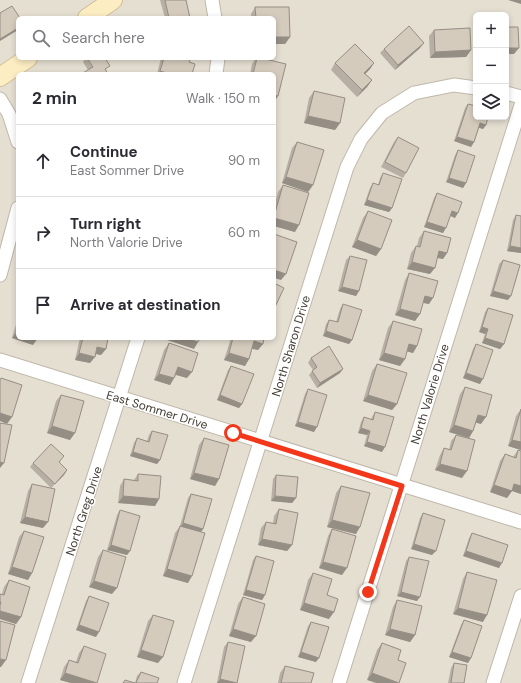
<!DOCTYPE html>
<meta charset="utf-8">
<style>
:root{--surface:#fff;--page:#f7f7f7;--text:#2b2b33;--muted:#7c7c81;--line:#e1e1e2}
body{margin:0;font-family:"DM Sans",sans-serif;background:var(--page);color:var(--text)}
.controls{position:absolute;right:12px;top:12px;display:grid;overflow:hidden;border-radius:6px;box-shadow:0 2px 6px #0003}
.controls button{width:36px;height:36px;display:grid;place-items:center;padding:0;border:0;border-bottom:1px solid var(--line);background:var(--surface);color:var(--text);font:20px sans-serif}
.stop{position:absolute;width:12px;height:12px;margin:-9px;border:3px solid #f2371a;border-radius:50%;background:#fff}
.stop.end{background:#f2371a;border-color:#fff;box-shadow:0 1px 4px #0008}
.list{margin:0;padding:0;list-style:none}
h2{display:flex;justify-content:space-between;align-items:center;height:52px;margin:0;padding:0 16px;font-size:17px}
h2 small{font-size:13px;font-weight:400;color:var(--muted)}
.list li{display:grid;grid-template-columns:26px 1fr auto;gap:12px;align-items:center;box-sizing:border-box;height:72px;padding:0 16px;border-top:1px solid var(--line)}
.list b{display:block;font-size:15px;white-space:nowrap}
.list p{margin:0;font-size:13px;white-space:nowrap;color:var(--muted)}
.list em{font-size:13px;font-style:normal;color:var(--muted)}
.icon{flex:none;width:22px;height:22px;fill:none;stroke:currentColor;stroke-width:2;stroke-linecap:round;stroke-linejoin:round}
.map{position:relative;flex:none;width:521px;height:683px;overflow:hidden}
.search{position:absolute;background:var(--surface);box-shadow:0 2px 6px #0003;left:16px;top:16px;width:260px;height:44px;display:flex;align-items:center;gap:10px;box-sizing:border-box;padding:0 14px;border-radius:6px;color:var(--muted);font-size:15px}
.panel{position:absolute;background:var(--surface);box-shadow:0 2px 6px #0003;left:16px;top:72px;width:260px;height:268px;border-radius:6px}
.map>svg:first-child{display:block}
</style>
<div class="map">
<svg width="521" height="683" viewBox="0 0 521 683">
<rect width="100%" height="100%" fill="#f1ede4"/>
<path fill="#e5dfd2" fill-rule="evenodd" d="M0,0H521V683H0ZM476,15H506V117H476ZM18,18H274V58H18ZM18,74H274V338H18Z"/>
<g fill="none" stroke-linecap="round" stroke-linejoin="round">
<g stroke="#bfb7aa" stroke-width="15">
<g id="minor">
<polyline points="212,0 215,18"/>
<polyline points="216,74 218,58"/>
<polyline points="506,93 521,97"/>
<polyline points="0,99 9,114 18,142"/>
<polyline points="0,275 18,208"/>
<polyline points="0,360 521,522"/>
<polyline points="28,683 138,338"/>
<polyline points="184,683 347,167 361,139 382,113 414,93 454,85 476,88"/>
<polyline points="339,683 521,105"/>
<polyline points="493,683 521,596"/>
</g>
</g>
<g stroke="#d0bf95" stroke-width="20">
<g id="secondary">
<polyline points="87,18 113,0"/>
<polyline points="0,77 28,58"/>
</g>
</g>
<use href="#minor" stroke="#fff" stroke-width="13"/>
<use href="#secondary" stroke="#fcedc3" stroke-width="18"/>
</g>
<g fill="#b7afa3">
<polygon points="160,0 186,0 190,18 165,18"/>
<polygon points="255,7 289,7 290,37 285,44 274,44 274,18 251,18 251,14"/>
<polygon points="434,30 471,50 466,57 430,58 429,36"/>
<polygon points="420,48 395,70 380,53 384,49"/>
<polygon points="86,58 105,58 106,71 88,70 83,62"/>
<polygon points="161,58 191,58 189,62 192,74 157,74"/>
<polygon points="256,58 261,58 274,74 250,74 252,64"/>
<polygon points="335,63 374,63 370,69 365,74 372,80 367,87 357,97 331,70"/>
<polygon points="314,91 340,123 335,130 304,123 309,98"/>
<polygon points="468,104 486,125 483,129 479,128 474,142 471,147 454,141 465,108"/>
<polygon points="398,137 406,173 403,178 381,167 394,142"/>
<polygon points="297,142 313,185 308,192 282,183 292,148"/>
<polygon points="458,150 466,183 463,188 446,182 455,155"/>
<polygon points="383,173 392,208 389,212 364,205 370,188 373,183 378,185 380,178"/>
<polygon points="283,185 295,232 274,226 274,207 278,192"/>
<polygon points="437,193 455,218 450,216 443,233 424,227 434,198"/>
<polygon points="368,211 381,249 376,256 352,247 363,218"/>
<polygon points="516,215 521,216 521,253 507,251 513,220"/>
<polygon points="424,231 447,253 443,259 437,258 430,274 407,269 411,253 416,246 417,246 419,238"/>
<polygon points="350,256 359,291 356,296 338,291 346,260"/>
<polygon points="503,260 508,300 490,296 499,264"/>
<polygon points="409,273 429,304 423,303 420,314 415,321 395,315 405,280"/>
<polygon points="343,304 352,340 349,344 323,336 326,324 329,320 336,322 340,309"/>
<polygon points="488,308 504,344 500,349 482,343 485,334 479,332 485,312"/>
<polygon points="18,318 18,338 33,345 12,338"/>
<polygon points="393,321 417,346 413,353 407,351 405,359 400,366 379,360 388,328"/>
<polygon points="80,338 108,338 106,349 101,355 95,354 90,363 75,360"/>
<polygon points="231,338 264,338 263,344 258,350 252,349 249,359 245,366 224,360"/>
<polygon points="169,343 187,378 176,375 170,385 154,380 164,350"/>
<polygon points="476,344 480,384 463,378 473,349"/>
<polygon points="311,358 340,373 317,388 309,375 313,370 308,363"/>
<polygon points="377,364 397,404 392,410 363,401 372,371"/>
<polygon points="231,366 242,404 239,408 217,400 228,370"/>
<polygon points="465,387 481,424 476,422 473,431 469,438 449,432 460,394"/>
<polygon points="308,389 314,432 295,426 305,394"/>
<polygon points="61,395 70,440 47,433 56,401"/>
<polygon points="521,409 521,450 508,446 516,416"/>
<polygon points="375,412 382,452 364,446 367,435 358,433 361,422 364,417 371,419 372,417"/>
<polygon points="152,431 160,460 157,464 130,456 134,443 137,438 147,441 149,435"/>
<polygon points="456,435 462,478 435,470 440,455 444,448 449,450 451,441"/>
<polygon points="204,438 219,479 215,486 190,479 199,445"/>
<polygon points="518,450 521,451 521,494 512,491 507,498 490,492 500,461 505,454 513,457"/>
<polygon points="61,461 59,462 67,470 64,475 51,488 30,467 33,463"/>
<polygon points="138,474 159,499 155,506 118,503 120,486 124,479 134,480"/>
<polygon points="276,475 296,498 292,503 271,501 273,479"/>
<polygon points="32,484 43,528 20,523 28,491"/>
<polygon points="341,486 356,534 327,527 336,493"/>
<polygon points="191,494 203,529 201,532 188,583 163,576 175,533 180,526 188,498"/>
<polygon points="279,509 292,545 287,551 258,545 261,528 266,522 273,523 274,516"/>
<polygon points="120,510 130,551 127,555 107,550 117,515"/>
<polygon points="423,513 432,555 411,549 420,518"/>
<polygon points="332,529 342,575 319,568 328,536"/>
<polygon points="24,531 32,573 28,580 8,574 19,537"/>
<polygon points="472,533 499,568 463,556 469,538"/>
<polygon points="103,550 112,594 89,587 98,557"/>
<polygon points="256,556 265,595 262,600 243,595 253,560"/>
<polygon points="409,557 417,601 397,596 406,561"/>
<polygon points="467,572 483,622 453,614 463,579"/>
<polygon points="313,573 327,595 329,619 300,610 308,580"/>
<polygon points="9,580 21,617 16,624 0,619 0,594 2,594 4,587"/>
<polygon points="89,596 96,637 76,630 86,601"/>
<polygon points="243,597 251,642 229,636 238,604"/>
<polygon points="397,600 415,635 410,642 385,635 393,607"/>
<polygon points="153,615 158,663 137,657 148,621"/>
<polygon points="464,620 471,658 468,663 449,657 461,625"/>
<polygon points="311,622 316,662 298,657 308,626"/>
<polygon points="228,642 237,683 217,683 224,647"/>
<polygon points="382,643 401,650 367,680 377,650"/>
<polygon points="84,646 96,683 71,683 60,680 64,667 69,660 76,662 79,653"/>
<polygon points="454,663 464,683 448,683 451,668"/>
<polygon points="285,666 311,683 278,683 280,673"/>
<polygon points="141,672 157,683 135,683 137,676"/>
</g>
<g fill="#958e84">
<polygon points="508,0 521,0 521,4"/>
<polygon points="18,28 18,30 0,41 0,39"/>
<polygon points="274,37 290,37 285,44 274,44"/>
<polygon points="424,43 420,48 395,70 398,65"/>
<polygon points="506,48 519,48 514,54 506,54"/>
<polygon points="471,50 466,57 430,58 435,52"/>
<polygon points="374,63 370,69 360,79 364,73"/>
<polygon points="160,71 170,74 158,74"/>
<polygon points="372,80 367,87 357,97 362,90"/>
<polygon points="274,95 278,96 274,102"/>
<polygon points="308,116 340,123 335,130 304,123"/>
<polygon points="480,123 486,125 483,129 477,127"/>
<polygon points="457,137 474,142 471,147 454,141"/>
<polygon points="286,177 313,185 308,192 282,183"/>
<polygon points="449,178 466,183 463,188 446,182"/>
<polygon points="367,200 392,208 389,212 364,205"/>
<polygon points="452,211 458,213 455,218 449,215"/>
<polygon points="274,218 299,225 295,232 274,226"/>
<polygon points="427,222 446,228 443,233 424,227"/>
<polygon points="357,240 381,249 376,256 352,247"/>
<polygon points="510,246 521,248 521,253 507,251"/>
<polygon points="439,251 447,253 443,259 434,257"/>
<polygon points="412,262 435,268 430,274 407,269"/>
<polygon points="274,270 286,274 281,280 274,278"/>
<polygon points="342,287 359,291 356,296 338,291"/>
<polygon points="493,291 511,296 508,300 490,296"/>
<polygon points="425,296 433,298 429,304 420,302"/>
<polygon points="400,309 420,314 415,321 395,315"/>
<polygon points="482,327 488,329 485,334 479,332"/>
<polygon points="326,331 352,340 349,344 323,336"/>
<polygon points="17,332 18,332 18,338 38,338 33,345 12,338"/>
<polygon points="168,338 185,338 198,342 194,349 167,340"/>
<polygon points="485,338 504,344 500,349 482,343"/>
<polygon points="254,341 263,344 258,350 249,348"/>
<polygon points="409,344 417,346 413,353 405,351"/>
<polygon points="97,347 106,349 101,355 92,353"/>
<polygon points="79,353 95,357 90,363 75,360"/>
<polygon points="229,353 249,359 245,366 224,360"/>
<polygon points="384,353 405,359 400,366 379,360"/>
<polygon points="178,367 192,372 187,378 173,374"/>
<polygon points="343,369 340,373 317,388 320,383"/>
<polygon points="466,373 483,379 480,384 463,378"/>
<polygon points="159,374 174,378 170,385 154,380"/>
<polygon points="220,395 242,404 239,408 217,400"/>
<polygon points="368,395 397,404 392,410 363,401"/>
<polygon points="0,413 12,417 7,424 0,421"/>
<polygon points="478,415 486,417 481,424 473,422"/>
<polygon points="298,422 317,427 314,432 295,426"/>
<polygon points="454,425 473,431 469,438 449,432"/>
<polygon points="52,426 75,433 70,440 47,433"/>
<polygon points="361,428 370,431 367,435 358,433"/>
<polygon points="512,440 521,442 521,450 508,446"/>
<polygon points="367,442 385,447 382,452 364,446"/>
<polygon points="133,452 160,460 157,464 130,456"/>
<polygon points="0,462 4,463 0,468"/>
<polygon points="440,464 467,471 462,478 435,470"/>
<polygon points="67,470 64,475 51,488 55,484"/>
<polygon points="194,473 219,479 215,486 190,479"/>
<polygon points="514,484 521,486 521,494 512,491 507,498 490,492 494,485"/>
<polygon points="123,496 159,499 155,506 118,503"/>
<polygon points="275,496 296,498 292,503 271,501"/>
<polygon points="25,517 48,522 43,528 20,523"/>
<polygon points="332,520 360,527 356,534 327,527"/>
<polygon points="183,523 203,529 200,533 180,528"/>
<polygon points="262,539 292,545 287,551 258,545"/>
<polygon points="414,544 436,551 432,555 411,549"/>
<polygon points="111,545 130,551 127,555 107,550"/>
<polygon points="466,551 502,563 499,568 463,556"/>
<polygon points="323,562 347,568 342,575 319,568"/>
<polygon points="12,567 32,573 28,580 8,574"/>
<polygon points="167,569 192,576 188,583 163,576"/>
<polygon points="94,581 117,588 112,594 89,587"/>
<polygon points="246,590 265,595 262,600 243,595"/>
<polygon points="401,592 420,597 417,601 397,596"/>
<polygon points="304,603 334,612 329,619 300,610"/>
<polygon points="458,608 487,615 483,622 453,614"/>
<polygon points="0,611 21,617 16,624 0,619"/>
<polygon points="79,625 99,632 96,637 76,630"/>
<polygon points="233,629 256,636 251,642 229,636"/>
<polygon points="390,629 415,635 410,642 385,635"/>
<polygon points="141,650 163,657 158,663 137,657"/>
<polygon points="301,652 319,658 316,662 298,657"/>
<polygon points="452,652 471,658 468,663 449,657"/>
<polygon points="0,659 6,660 1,667 0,667"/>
<polygon points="65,673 96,683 71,683 60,680"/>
<polygon points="372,673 399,683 376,683 367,680"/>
<polygon points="220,679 237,683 217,683"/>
</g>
<g fill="#d5cbbd" stroke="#958e84">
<polygon points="165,0 186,0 190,18 169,18"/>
<polygon points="12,6 20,18 18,18 18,28 0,39 0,13"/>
<polygon points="255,7 289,7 290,37 274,37 274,18 256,18"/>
<polygon points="506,21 506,27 518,27 519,48 506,48"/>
<polygon points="409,26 424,43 398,65 384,49"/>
<polygon points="470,28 471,50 435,52 434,30"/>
<polygon points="355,44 374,63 364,73 372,80 362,90 335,63"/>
<polygon points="87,58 105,58 110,66 105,69 108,74 81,74 93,67"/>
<polygon points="164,58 191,58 189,62 195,64 192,74 170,74 160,71"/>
<polygon points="257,58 261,58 286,64 278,96 274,95 274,74 253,74"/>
<polygon points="314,91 345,98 340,123 308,116"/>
<polygon points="468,104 476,106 476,117 488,117 486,125 480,123 474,142 457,137"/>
<polygon points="398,137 419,148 406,173 385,162"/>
<polygon points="297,142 324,150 313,185 286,177"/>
<polygon points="458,150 475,156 466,183 449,178"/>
<polygon points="383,173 402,179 392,208 367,200 373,183 379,185"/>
<polygon points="283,185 309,193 299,225 274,218 274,216"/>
<polygon points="437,193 462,202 458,213 452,211 446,228 427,222"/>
<polygon points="368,211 392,220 381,249 357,240"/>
<polygon points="516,215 521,216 521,248 510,246"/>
<polygon points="424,231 451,238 447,253 439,251 435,268 412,262 416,246 420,247"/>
<polygon points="274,234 297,242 286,274 274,270"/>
<polygon points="350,256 367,260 359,291 342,287"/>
<polygon points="503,260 520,265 511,296 493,291"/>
<polygon points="409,273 438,281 433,298 425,296 420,314 400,309"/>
<polygon points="274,283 284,288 274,309"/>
<polygon points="343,304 362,310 352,340 326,331 329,320 338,322"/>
<polygon points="488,308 513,315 504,344 485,338 488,329 482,327"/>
<polygon points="393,321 422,329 417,346 409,344 405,359 384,353"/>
<polygon points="83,338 108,338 106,349 97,347 95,357 79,353"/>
<polygon points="185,338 200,338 198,342"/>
<polygon points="233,338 264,338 263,344 254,341 249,359 229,353"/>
<polygon points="169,343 198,353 192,372 178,367 174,378 159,374"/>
<polygon points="476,344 493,350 483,379 466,373"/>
<polygon points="329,346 343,369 320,383 312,371 317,367 311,358"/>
<polygon points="377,364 407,373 397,404 368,395"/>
<polygon points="231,366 254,374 242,404 220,395"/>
<polygon points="1,378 22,385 12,417 0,413 0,380"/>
<polygon points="465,387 492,395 486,417 478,415 473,431 454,425"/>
<polygon points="308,389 327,395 317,427 298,422"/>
<polygon points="61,395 84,401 75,433 52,426"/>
<polygon points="521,409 521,442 512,440"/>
<polygon points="375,412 394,417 385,447 367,442 370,431 361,428 364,417 373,420"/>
<polygon points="0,423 12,425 4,463 0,462"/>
<polygon points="152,431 168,435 160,460 133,452 137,438 149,442"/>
<polygon points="456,435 475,440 467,471 440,464 444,448 451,450"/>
<polygon points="204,438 229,445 219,479 194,473"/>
<polygon points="51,444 64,456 59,462 67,470 55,484 33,463"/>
<polygon points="518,450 521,451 521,486 514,484 512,491 494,485 505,454 516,458"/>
<polygon points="138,474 161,476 159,499 123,496 124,479 138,481"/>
<polygon points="276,475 298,477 296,498 275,496"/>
<polygon points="32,484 55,489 48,522 25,517"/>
<polygon points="341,486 370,493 360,527 332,520"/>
<polygon points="191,494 212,499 203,529 183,523"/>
<polygon points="279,509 298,513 292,545 262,539 266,522 276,524"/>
<polygon points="120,510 140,516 130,551 111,545"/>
<polygon points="423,513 445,520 436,551 414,544"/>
<polygon points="180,526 205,533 192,576 167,569"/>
<polygon points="332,529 356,536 347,568 323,562"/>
<polygon points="24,531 44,537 32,573 12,567"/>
<polygon points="472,533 508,545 502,563 466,551"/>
<polygon points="103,550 126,557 117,588 94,581"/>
<polygon points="256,556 274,561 265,595 246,590"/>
<polygon points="409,557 429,561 420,597 401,592"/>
<polygon points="467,572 497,580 487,615 458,608"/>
<polygon points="313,573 332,579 327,595 338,599 334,612 304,603"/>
<polygon points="9,580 30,587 21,617 0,611 0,605 1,602 0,602 0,594 4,595"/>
<polygon points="89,596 109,603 99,632 79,625"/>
<polygon points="243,597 265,604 256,636 233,629"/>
<polygon points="397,600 422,606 415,635 390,629"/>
<polygon points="153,615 174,621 163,657 141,650"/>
<polygon points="464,620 482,626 471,658 452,652"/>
<polygon points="0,621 15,625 6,660 0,659"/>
<polygon points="311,622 329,627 319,658 301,652"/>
<polygon points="228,642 245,646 237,683 220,679"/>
<polygon points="382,643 401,650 398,660 406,663 399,683 372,673"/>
<polygon points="84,646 106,654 97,683 65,673 69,660 78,663"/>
<polygon points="454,663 467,665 464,683 451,683"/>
<polygon points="285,666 314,673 311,683 281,683"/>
<polygon points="141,672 159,678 157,683 136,683"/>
<polygon points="125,680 135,683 123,683"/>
</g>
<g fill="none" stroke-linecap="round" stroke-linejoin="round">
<polyline stroke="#f2371a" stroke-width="5" points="233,433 402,486 368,592"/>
</g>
<g text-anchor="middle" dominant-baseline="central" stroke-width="3" stroke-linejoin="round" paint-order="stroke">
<g font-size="12" fill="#433d34" stroke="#fff">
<text transform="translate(291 346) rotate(-73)">North Sharon Drive</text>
<text transform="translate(430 394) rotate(-73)">North Valorie Drive</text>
<text transform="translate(157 410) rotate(17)">East Sommer Drive</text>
<text transform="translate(84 511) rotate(-72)">North Greg Drive</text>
</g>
</g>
</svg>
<div class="controls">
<button>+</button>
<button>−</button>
<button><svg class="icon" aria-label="layers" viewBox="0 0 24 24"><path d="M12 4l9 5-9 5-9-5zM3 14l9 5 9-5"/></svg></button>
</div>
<div class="stop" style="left:233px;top:433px"></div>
<div class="stop end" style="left:368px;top:592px"></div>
<div class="search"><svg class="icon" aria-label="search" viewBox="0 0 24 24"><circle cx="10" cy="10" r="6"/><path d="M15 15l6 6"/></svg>Search here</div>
<section class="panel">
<h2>2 min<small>Walk · 150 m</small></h2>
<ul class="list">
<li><svg class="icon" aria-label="ahead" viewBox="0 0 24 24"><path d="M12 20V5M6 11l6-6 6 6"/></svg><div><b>Continue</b><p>East Sommer Drive</p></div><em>90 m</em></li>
<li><svg class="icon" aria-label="right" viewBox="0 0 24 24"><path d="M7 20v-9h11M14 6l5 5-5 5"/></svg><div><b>Turn right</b><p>North Valorie Drive</p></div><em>60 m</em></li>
<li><svg class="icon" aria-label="arrive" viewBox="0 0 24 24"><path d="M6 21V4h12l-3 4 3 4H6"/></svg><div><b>Arrive at destination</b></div></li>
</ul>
</section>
</div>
